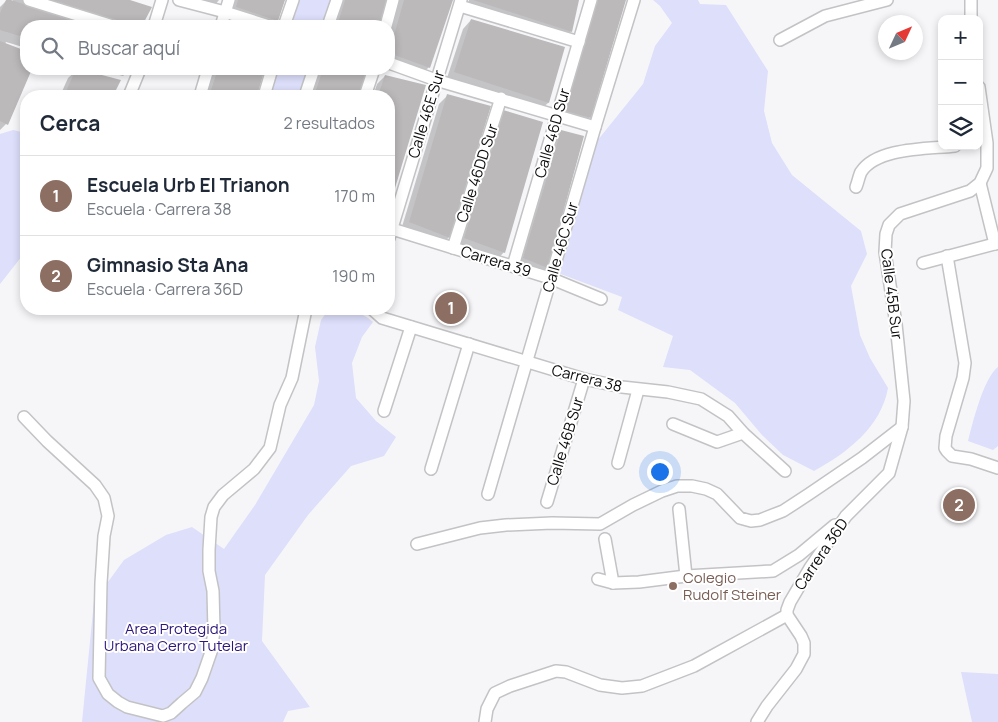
<!DOCTYPE html>
<html lang="es">
<meta charset="utf-8">
<style>
:root{--surface:#fff;--page:#f6f6f7;--text:#1f2937;--muted:#747a83;--line:#e0e1e3;--accent:#b45309}
body{margin:0;font-family:Manrope,sans-serif;background:var(--page);color:var(--text)}
.controls{position:absolute;right:15px;top:15px;display:grid;overflow:hidden;border-radius:10px;box-shadow:0 2px 8px #0003}
.controls button{width:45px;height:45px;display:grid;place-items:center;padding:0;border:0;border-bottom:1px solid var(--line);background:var(--surface);color:var(--text);font:25px sans-serif}
.compass{position:absolute;left:878px;top:15px;width:45px;height:45px;border-radius:50%;background:var(--surface);box-shadow:0 2px 8px #0003;rotate:46deg}
.you{position:absolute;left:659px;top:471px;width:18px;height:18px;margin:-12px;border:4px solid #fff;border-radius:50%;background:#1a73e8;box-shadow:0 0 0 8px #1a73e833}
.badge{display:grid;place-items:center;width:32px;height:32px;border-radius:50%;background:var(--accent);color:#fff;font-size:16px;font-weight:700}
.pin{position:absolute;translate:-50% -50%;border:2px solid #fff;box-shadow:0 1px 5px #0006}
.list{margin:0;padding:0;list-style:none}
h2{display:flex;justify-content:space-between;align-items:center;height:65px;margin:0;padding:0 20px;font-size:21px}
h2 small{font-size:16px;font-weight:400;color:var(--muted)}
.list li{display:grid;grid-template-columns:32px 1fr auto;gap:15px;align-items:center;box-sizing:border-box;height:80px;padding:0 20px;border-top:1px solid var(--line)}
.list b{display:block;font-size:19px;white-space:nowrap}
.list p{margin:0;font-size:16px;white-space:nowrap;color:var(--muted)}
.list em{font-size:16px;font-style:normal;color:var(--muted)}
.icon{flex:none;width:28px;height:28px;fill:none;stroke:currentColor;stroke-width:2;stroke-linecap:round;stroke-linejoin:round}
.map{position:relative;flex:none;width:998px;height:722px;overflow:hidden}
.search{position:absolute;background:var(--surface);box-shadow:0 2px 8px #0003;left:20px;top:20px;width:375px;height:55px;display:flex;align-items:center;gap:12px;box-sizing:border-box;padding:0 18px;border-radius:20px;color:var(--muted);font-size:19px}
.panel{position:absolute;background:var(--surface);box-shadow:0 2px 8px #0003;left:20px;top:90px;width:375px;height:225px;border-radius:20px}
.map>svg:first-child{display:block}
</style>
<div class="map">
<svg width="998" height="722" viewBox="0 0 998 722">
<rect width="100%" height="100%" fill="#f6f6f9"/>
<g fill="#dddffb">
<polygon points="300,0 331,0 322,26 291,26"/>
<path d="M653,0H698L700,4L726,5L768,71L764,111L772,143L792,175L861,231L867,254L851,286L860,335L870,358L888,388C881,427 847,453 814,471L783,455L762,435L735,403L690,370L663,367L673,336L618,310L622,297L558,273L597,141L643,84L655,46L672,23L660,6Z"/>
<polygon points="278,69 309,69 300,96 269,96"/>
<polygon points="13,130 26,133 26,251 0,284 0,134"/>
<path d="M329,309C346,309 360,310 373,322L362,337L352,363L356,398L376,421L396,437L384,456L351,466L308,515L265,575L262,641L310,707L288,711L283,722H82L94,601L124,560L166,535L192,527L224,549L255,505L314,405L319,381L315,347L321,320Z"/>
<path d="M998,367V446L993,450L968,441C973,422 983,379 998,367Z"/>
<polygon points="961,672 998,674 998,722 972,722"/>
</g>
<g fill="#0003">
<polygon points="7,0 12,2 13,0 126,0 151,8 141,26 26,26 26,48 6,42 5,44 26,52 26,69 30,69 6,124 0,130 0,7"/>
<polygon points="180,0 219,0 210,11"/>
<polygon points="233,0 284,0 277,20 271,26 228,15"/>
<polygon points="340,0 386,0 379,26 332,26"/>
<polygon points="399,0 452,0 429,67 421,75 389,64 389,34"/>
<polygon points="469,0 578,0 571,31 563,40 467,9"/>
<polygon points="592,0 625,0 590,117 582,125 558,119"/>
<polygon points="471,20 563,47 548,103 539,111 446,81 463,29"/>
<polygon points="97,69 131,69 123,76"/>
<polygon points="214,69 263,69 256,96 204,96"/>
<polygon points="319,69 369,69 359,96 309,96"/>
<polygon points="77,70 119,81 112,96 60,96 68,78"/>
<polygon points="385,76 425,86 389,205 389,96 373,96 377,84"/>
<polygon points="447,96 449,237 441,246 401,230 439,104"/>
<polygon points="503,112 504,252 496,261 456,246 495,120"/>
<polygon points="561,131 582,137 547,268 538,276 516,266 553,139"/>
</g>
<g fill="#bcb9ba">
<polygon points="6,0 11,0 93,26 26,26 26,38 0,30 0,13"/>
<polygon points="49,0 130,0 152,7 142,26 127,26"/>
<polygon points="238,0 285,0 278,21 236,7"/>
<polygon points="345,0 387,0 380,26 337,26"/>
<polygon points="404,0 453,0 430,68 389,53"/>
<polygon points="473,0 579,0 572,32"/>
<polygon points="597,0 626,0 591,118 565,111"/>
<polygon points="471,19 565,47 549,103 454,72"/>
<polygon points="0,41 26,51 26,69 32,69 8,125 0,121"/>
<polygon points="76,69 79,69 121,80 113,96 64,96"/>
<polygon points="218,69 265,69 257,96 209,96"/>
<polygon points="323,69 370,69 361,96 314,96"/>
<polygon points="385,75 426,85 389,208 389,96 378,96"/>
<polygon points="447,94 491,106 450,238 409,222"/>
<polygon points="503,110 543,122 505,253 464,238"/>
<polygon points="561,130 584,136 548,268 523,258"/>
</g>
<g fill="none" stroke-linecap="round" stroke-linejoin="round">
<g stroke="#c3c3c6" stroke-width="14">
<g id="street">
<polyline points="29,0 113,26"/>
<polyline points="179,0 225,12 269,26"/>
<polyline points="460,6 579,42"/>
<polyline points="971,19 971,0"/>
<polyline points="154,26 162,0"/>
<polyline points="221,26 229,0"/>
<polyline points="284,26 293,0"/>
<polyline points="328,26 337,0"/>
<polyline points="386,26 393,0"/>
<polyline points="780,40 825,16 887,0"/>
<polyline points="389,63 436,80 595,127"/>
<polyline points="129,96 140,69"/>
<polyline points="200,96 208,69"/>
<polyline points="264,96 272,69"/>
<polyline points="305,96 314,69"/>
<polyline points="365,96 374,69"/>
<polyline points="980,183 995,244"/>
<path d="M856,187C858,182 859,176 861,172C877,147 929,149 955,146"/>
<polyline points="389,228 550,278 601,299"/>
<polyline points="389,238 461,0"/>
<polyline points="453,248 501,98"/>
<polyline points="947,256 965,363 963,378 946,436 945,448 947,451 952,456 971,459 998,468"/>
<polyline points="923,263 998,243"/>
<polyline points="513,266 591,0"/>
<polyline points="372,309 382,318 584,379 622,387 668,392 701,399 728,416 743,433 785,471"/>
<polyline points="384,411 411,327"/>
<polyline points="24,417 47,441 95,485 104,498 108,516 104,536 101,583 99,678 108,694 118,702 127,707 163,716 171,713 182,703 195,692 202,678 211,652 214,631 213,591 209,571 209,550 211,517 214,507 223,495 254,469 270,448 280,405 292,378 306,309"/>
<polyline points="673,424 717,442 743,433"/>
<polyline points="618,463 638,390"/>
<polyline points="431,469 469,344"/>
<polyline points="488,494 595,127 634,0"/>
<polyline points="547,502 584,379"/>
<polyline points="679,509 686,576"/>
<polyline points="605,539 613,583"/>
<polyline points="417,544 480,528 506,525 552,523 600,524 633,505 662,491 677,486 692,486 706,489 717,494 740,518 751,521 760,520 783,511 809,494 862,458 902,427"/>
<polyline points="598,579 613,583 639,582 686,576 773,571 799,555 835,525"/>
<polyline points="485,722 487,709 495,693 510,686 556,671 566,672 600,685 622,688 642,686 694,666 787,615"/>
<polyline points="757,722 767,706 796,669 804,654 804,643 801,636 787,615 787,610 790,602 810,568 846,516 889,473 902,427 904,401 896,324 885,252 886,234 889,225 900,214 970,191 980,183 987,168 987,143 979,87"/>
</g>
</g>
<use href="#street" stroke="#fff" stroke-width="11"/>
</g>
<circle fill="#8d6e63" stroke="#fff" stroke-width="2" cx="673" cy="586" r="5"/>
<g text-anchor="middle" dominant-baseline="central" stroke-width="4" stroke-linejoin="round" paint-order="stroke">
<g font-size="15" fill="#0b0b0c" stroke="#fff">
<text transform="translate(426 114) rotate(-73)">Calle 46E Sur</text>
<text transform="translate(552 133) rotate(-74)">Calle 46D Sur</text>
<text transform="translate(477 173) rotate(-72)">Calle 46DD Sur</text>
<text transform="translate(560 247) rotate(-74)">Calle 46C Sur</text>
<text transform="translate(496 261) rotate(17)">Carrera 39</text>
<text transform="translate(892 294) rotate(83)">Calle 45B Sur</text>
<text transform="translate(587 378) rotate(14)">Carrera 38</text>
<text transform="translate(565 441) rotate(-73)">Calle 46B Sur</text>
<text transform="translate(821 554) rotate(-56)">Carrera 36D</text>
</g>
<g font-size="15" fill="#785e54" stroke="#fff" text-anchor="start">
<text x="683" y="577">Colegio<tspan x="683" dy="17">Rudolf Steiner</tspan></text>
</g>
<g font-size="15" fill="#2d177c" stroke="#fff">
<text x="176" y="628">Area Protegida<tspan x="176" dy="17">Urbana Cerro Tutelar</tspan></text>
</g>
</g>
</svg>
<div class="controls">
<button>+</button>
<button>−</button>
<button><svg class="icon" aria-label="layers" viewBox="0 0 24 24"><path d="M12 4l9 5-9 5-9-5zM3 14l9 5 9-5"/></svg></button>
</div>
<svg class="compass" viewBox="-18 -18 36 36"><path d="M0-13l5 13h-10z" fill="#e53935"/><path d="M0 13l5-13h-10z" fill="#747a83"/></svg>
<div class="you"></div>
<div class="pin badge" style="left:451px;top:308px;background:#8d6e63">1</div>
<div class="pin badge" style="left:959px;top:505px;background:#8d6e63">2</div>
<div class="search"><svg class="icon" aria-label="search" viewBox="0 0 24 24"><circle cx="10" cy="10" r="6"/><path d="M15 15l6 6"/></svg>Buscar aquí</div>
<section class="panel">
<h2>Cerca<small>2 resultados</small></h2>
<ul class="list">
<li><span class="badge" style="background:#8d6e63">1</span><div><b>Escuela Urb El Trianon</b><p>Escuela · Carrera 38</p></div><em>170 m</em></li>
<li><span class="badge" style="background:#8d6e63">2</span><div><b>Gimnasio Sta Ana</b><p>Escuela · Carrera 36D</p></div><em>190 m</em></li>
</ul>
</section>
</div>
